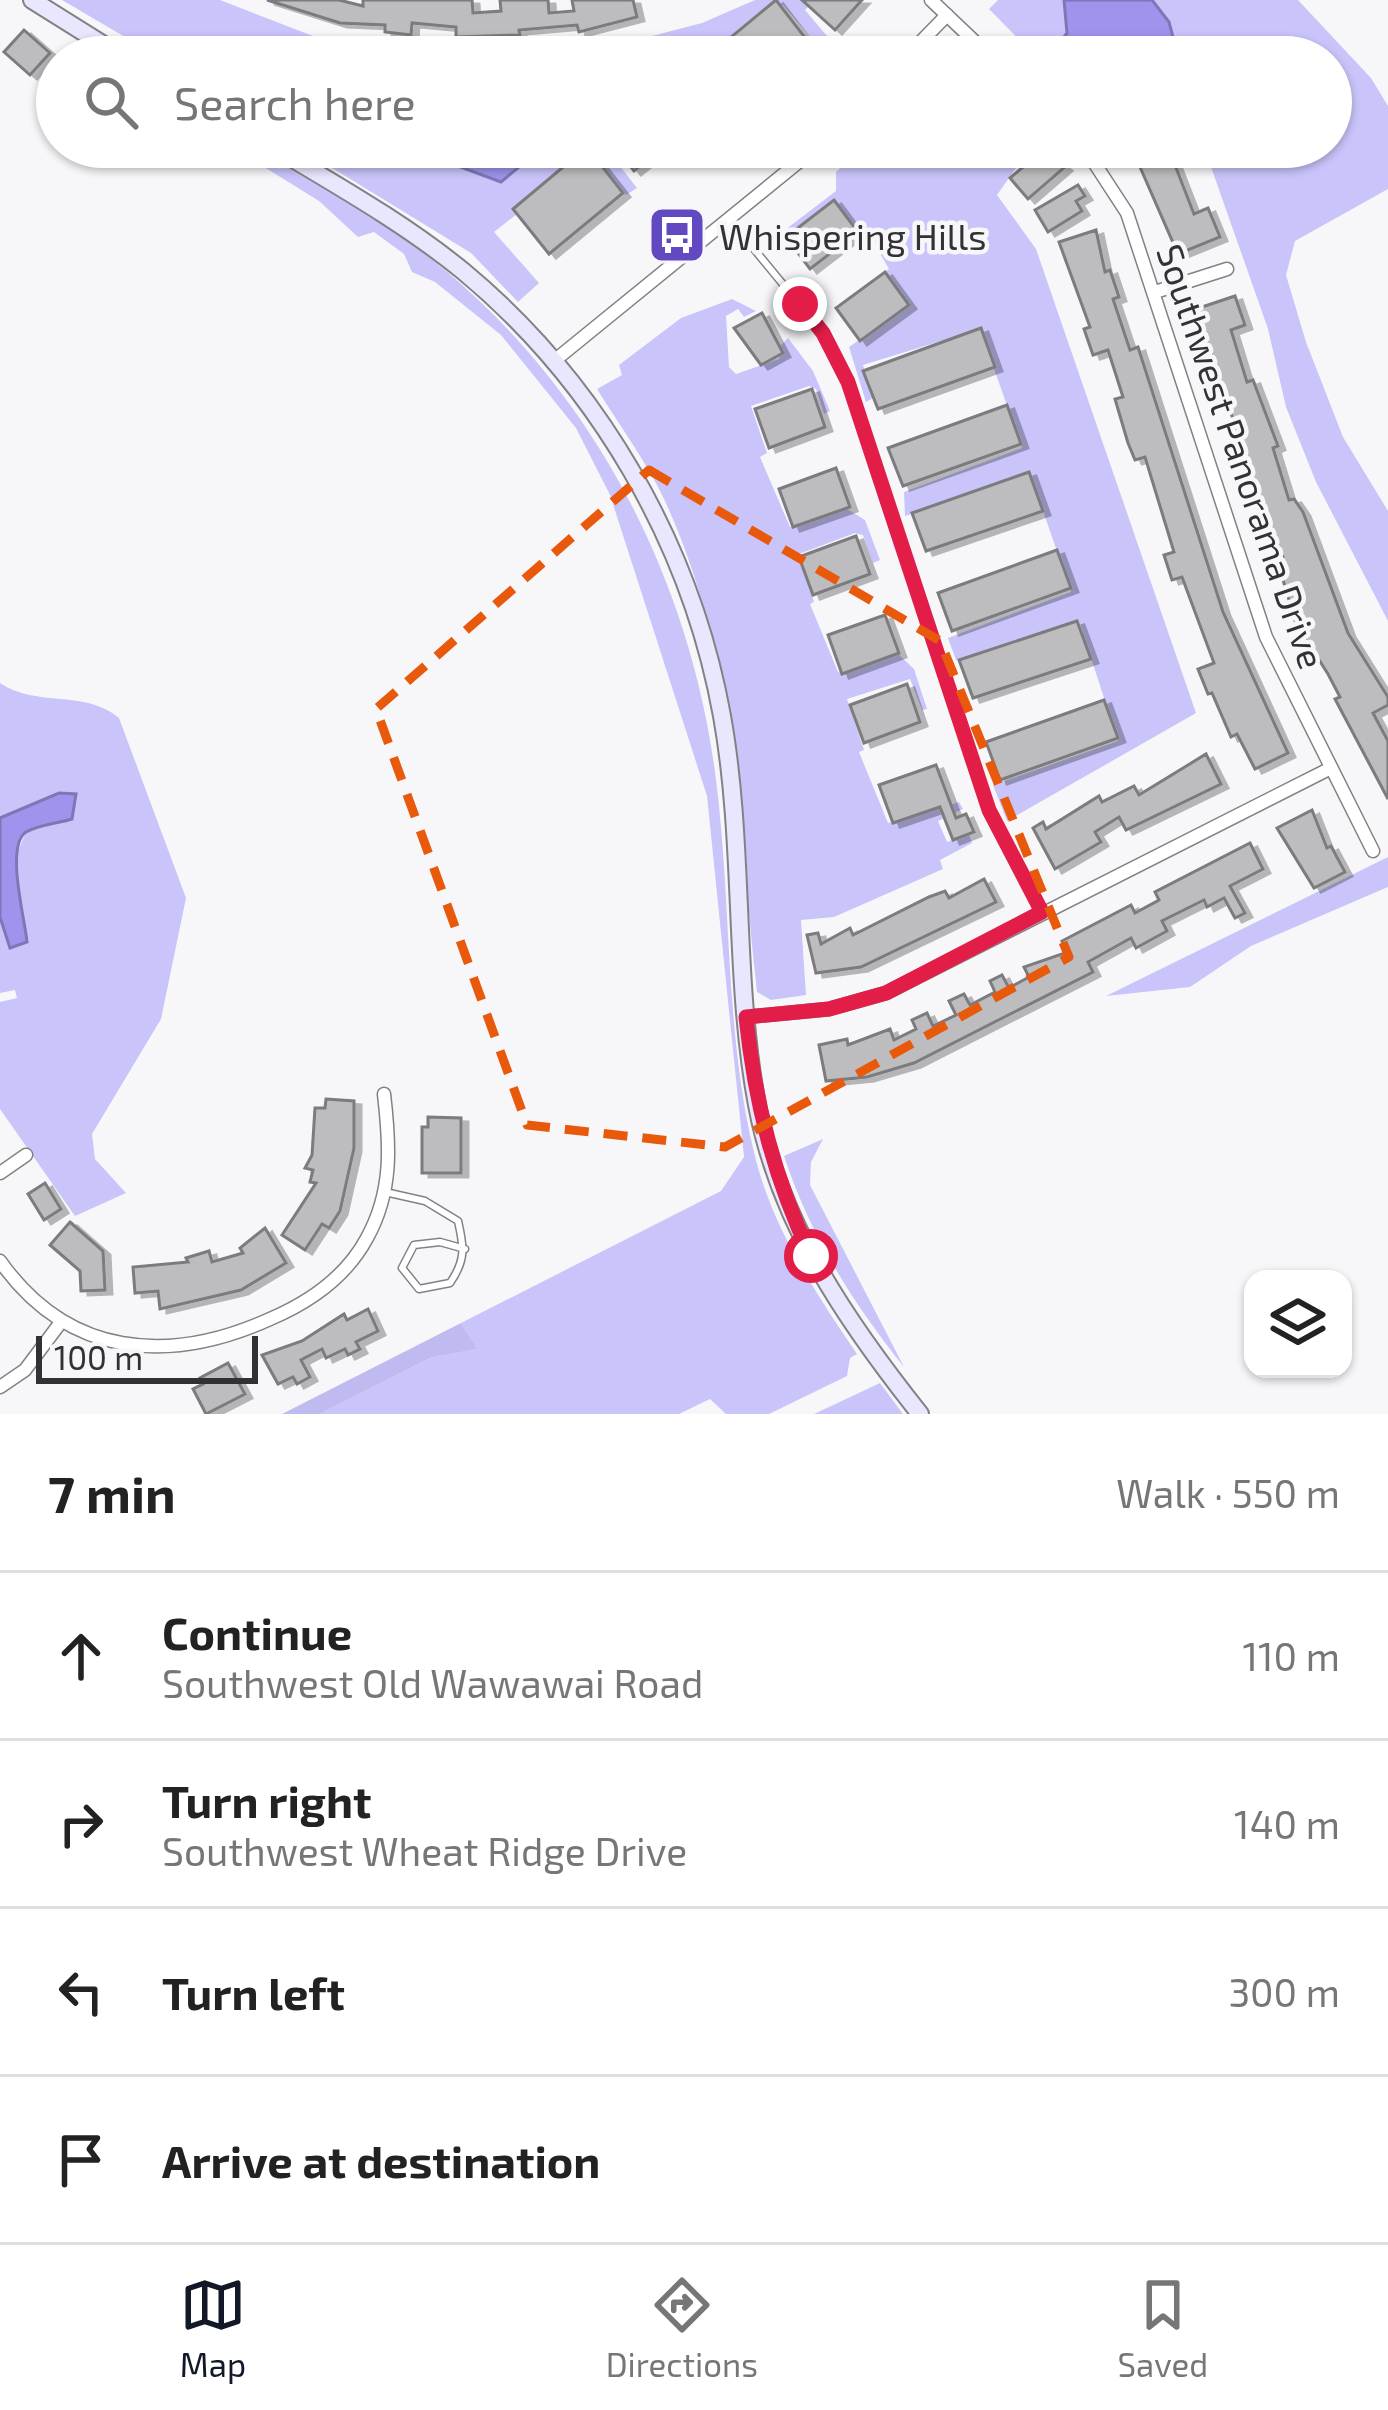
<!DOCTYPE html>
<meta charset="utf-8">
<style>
:root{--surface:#fff;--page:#f2f2f2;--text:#222;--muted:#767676;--line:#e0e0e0;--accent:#111827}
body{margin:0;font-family:"Exo 2",sans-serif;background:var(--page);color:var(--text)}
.controls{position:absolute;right:36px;bottom:36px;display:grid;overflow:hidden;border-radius:24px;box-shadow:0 3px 9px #0004}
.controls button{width:108px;height:108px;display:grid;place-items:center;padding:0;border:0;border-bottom:3px solid var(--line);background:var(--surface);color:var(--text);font:60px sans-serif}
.scale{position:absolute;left:36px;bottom:30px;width:222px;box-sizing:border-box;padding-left:12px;border:6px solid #323234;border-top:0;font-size:33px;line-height:42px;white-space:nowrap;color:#323234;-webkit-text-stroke:9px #f7f7fa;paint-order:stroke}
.stop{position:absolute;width:36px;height:36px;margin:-27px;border:9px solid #e11d48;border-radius:50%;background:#fff}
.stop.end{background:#e11d48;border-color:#fff;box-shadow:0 3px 12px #0008}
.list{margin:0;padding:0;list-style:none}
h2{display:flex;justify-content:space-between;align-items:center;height:156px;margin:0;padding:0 48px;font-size:51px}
h2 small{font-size:39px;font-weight:400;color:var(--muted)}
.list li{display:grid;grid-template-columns:78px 1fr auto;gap:36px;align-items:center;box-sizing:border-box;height:168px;padding:0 48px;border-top:3px solid var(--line)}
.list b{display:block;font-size:45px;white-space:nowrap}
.list p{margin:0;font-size:39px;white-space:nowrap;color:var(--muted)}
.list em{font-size:39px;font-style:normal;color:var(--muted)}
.icon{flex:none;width:66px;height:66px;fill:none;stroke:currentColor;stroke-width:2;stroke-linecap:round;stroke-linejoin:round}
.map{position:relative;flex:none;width:1388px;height:1414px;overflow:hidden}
.search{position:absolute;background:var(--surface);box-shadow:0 3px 9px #0004;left:36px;right:36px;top:36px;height:132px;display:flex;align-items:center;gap:30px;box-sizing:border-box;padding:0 42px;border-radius:66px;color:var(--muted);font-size:45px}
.sheet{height:828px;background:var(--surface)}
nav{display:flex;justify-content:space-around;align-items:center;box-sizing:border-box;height:168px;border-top:3px solid var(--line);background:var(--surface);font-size:33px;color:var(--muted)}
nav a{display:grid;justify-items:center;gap:6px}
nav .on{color:var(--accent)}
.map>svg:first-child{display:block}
</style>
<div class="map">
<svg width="1388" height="1414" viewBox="0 0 1388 1414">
<defs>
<filter id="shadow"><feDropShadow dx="7" dy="4" stdDeviation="0" flood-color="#0004"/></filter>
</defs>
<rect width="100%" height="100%" fill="#f7f7fa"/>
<g fill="#c9c5fa">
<polygon points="62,0 220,0 331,43 409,57 159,57"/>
<polygon points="755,0 815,0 805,10 827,36 813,40 783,5 715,57 451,57 598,50 702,23"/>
<polygon points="998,0 1064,0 1067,34 1056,48 1063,57 1036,57 989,9"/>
<polygon points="1152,0 1298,0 1371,78 1388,106 1388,189 1295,241 1286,275 1306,342 1343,437 1388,511 1388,621 1316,482 1286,407 1268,329 1204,147 1331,147 1331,57 1177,57"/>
<path d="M232,147H253C318,186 388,222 445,270C595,396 689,578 715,772C732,897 724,1029 754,1152C771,1226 815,1292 857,1354L850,1358L847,1376L769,1414H726L710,1399L679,1414H320L430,1358L476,1349L461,1323L721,1191L744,1157L707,796L610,495L576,428L501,335L435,282L412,272L404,254L374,232L358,237L319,201Z"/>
<polygon points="298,147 605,147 637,188 626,195 590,156 494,232 539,283 518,302 471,253"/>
<polygon points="863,147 1031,147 997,195 1036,249 1196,713 1007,821 993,785 1118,741 1080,624 956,660 948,638 1071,592 1031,476 905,516 904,492 1022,448 980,329 863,365 873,398 866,402 849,347 909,305 885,272 889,269 864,226 857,230 830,203 791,233 781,233 836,191 836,172"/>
<path d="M732,299L756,311L744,317L738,309L726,316L729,367L736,374L779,359L780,346L788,338L813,371L830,411L824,414L816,389L809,386L751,406L767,453L760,457L790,527L844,507L865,520L880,560L873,563L863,535L855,533L799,554L814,602L810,604L838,672L895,651L914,669L927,709L922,710L910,679L847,699L864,750L859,752L888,823L959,802L963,809L938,821L947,842L969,834L972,843L940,860L943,869L834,917L801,920L806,995L771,1000L757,992C738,824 737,656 664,499C646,461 619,425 597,389L622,375L619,365L681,318Z"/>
<path d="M0,683C37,708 85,689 119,718L186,898L161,1019L92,1134L95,1159L126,1193L75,1216L0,1109V1002L17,998L15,990L0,993V917L10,948L27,942L14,860L26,832L72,819L66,792L0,818Z"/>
<polygon points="1388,857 1388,887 1251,946 1190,987 1106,996"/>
<path d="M823,1139L811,1162L810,1185L904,1367C852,1302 810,1235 784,1156Z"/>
<polygon points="880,1383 903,1414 814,1414"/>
</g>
<polygon fill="#bfbbf1" points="461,1323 477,1349 430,1358 320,1414 282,1414"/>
<g fill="#9f94ed" stroke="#7e77b6" stroke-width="3">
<polygon points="1064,0 1152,0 1169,22 1178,56 1063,57 1056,48 1067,33"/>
<polygon points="438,147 543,147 501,182 455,165"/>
<path d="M59,793L76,794L72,819C59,823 38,825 26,832C5,846 25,919 27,942L10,948L0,917V818Z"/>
</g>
<g fill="#bdbdc0" stroke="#7b7b7e" stroke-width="3" filter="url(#shadow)">
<polygon points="267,0 339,0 363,6 363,0 472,0 473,13 501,11 500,0 548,0 549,13 574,11 572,0 633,0 637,17 579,32 577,25 519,30 520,35 456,37 456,27 412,23 411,35 385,32 385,25 340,23"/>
<polygon points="776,0 810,44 793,57 707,57"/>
<polygon points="802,0 862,0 835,30"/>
<polygon points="24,30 50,53 30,75 4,52"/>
<polygon points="587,147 623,193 549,254 513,209"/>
<polygon points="615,147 664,147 634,171"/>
<polygon points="1140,147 1168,147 1194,214 1208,208 1220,237 1178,254 1133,151"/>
<polygon points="1042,151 1065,167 1028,199 1010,178"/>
<polygon points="1078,185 1085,196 1076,201 1082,211 1048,232 1035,210"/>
<polygon points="834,200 858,232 810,269 786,237"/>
<polygon points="1096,230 1105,272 1110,270 1119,297 1113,299 1130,350 1138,347 1223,612 1288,753 1255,769 1237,734 1231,737 1212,693 1208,694 1198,669 1214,663 1182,577 1172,580 1164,555 1174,552 1145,457 1135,460 1128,443 1115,399 1123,397 1108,350 1093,355 1084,329 1090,327 1059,242"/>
<polygon points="885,272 909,305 860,341 836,308"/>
<polygon points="1235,296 1245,325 1231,330 1247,382 1253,380 1278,446 1273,448 1289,500 1294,499 1303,512 1348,633 1388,697 1388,705 1373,713 1388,741 1388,799 1335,699 1340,697 1328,674 1305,638 1301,640 1277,560 1283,557 1274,533 1266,536 1245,452 1239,454 1234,439 1239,437 1196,309"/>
<polygon points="762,313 783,353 761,365 734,328"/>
<polygon points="981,328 995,367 878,409 863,371"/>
<polygon points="812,389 825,427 769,448 755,409"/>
<polygon points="1007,405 1021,444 903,486 888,448"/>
<polygon points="836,468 850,507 793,527 779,489"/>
<polygon points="1029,472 1043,511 926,551 912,513"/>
<polygon points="856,536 870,574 813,595 799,557"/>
<polygon points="1057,550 1071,588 952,631 938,593"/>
<polygon points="885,615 899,653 842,674 828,635"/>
<polygon points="1077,621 1091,659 973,698 959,660"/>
<polygon points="907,684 920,722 864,743 850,705"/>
<polygon points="1104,700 1118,738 1000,780 986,742"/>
<polygon points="1206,754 1221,784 1126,830 1119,817 1095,832 1101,842 1055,869 1033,828 1043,822 1046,829 1099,796 1102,802 1134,786 1139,795"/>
<polygon points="936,765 956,818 966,814 974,832 953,840 940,807 893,823 879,785"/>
<polygon points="1312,810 1327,848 1331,846 1345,872 1314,888 1277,828"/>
<polygon points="1250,843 1263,869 1230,886 1245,913 1235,918 1224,898 1207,907 1204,900 1162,921 1167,931 1136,948 1131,938 1088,962 1093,972 914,1063 867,1077 826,1081 819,1045 847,1039 848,1045 890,1029 894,1040 916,1029 912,1020 927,1013 933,1026 956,1015 949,1001 964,994 970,1005 995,992 990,981 1002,975 1009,988 1029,977 1024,967 1068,952 1062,941 1131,905 1135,913 1159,900 1155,892"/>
<polygon points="984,879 996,902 861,967 816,973 807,935 818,933 821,944 850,928 853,935 929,897 945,891 949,898"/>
<polygon points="326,1099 354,1101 354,1148 340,1211 329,1228 322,1224 305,1250 282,1235 316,1183 310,1182 313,1170 305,1168 312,1155 315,1108 325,1108"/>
<polygon points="428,1117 461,1118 461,1173 422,1173 422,1127 428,1127"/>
<polygon points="45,1183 61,1209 44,1220 28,1194"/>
<polygon points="70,1222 103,1251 105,1290 81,1291 80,1271 50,1245"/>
<polygon points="265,1228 286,1263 241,1290 160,1309 158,1291 135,1293 133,1267 188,1262 186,1258 209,1251 212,1262 243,1253 240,1248"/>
<polygon points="368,1309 378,1331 356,1342 360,1349 348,1355 345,1349 326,1358 322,1349 301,1360 310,1377 297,1384 293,1377 278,1384 262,1355 302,1341 344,1314 347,1320"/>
<polygon points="228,1363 245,1394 206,1414 193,1389 203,1384 200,1378"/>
</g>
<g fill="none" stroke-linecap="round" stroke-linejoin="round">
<g stroke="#828185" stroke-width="9">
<g id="service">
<polyline points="731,221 823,333 848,382 989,810 1042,912"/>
<path d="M385,1192L425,1201L458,1221C464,1247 466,1260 450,1283L419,1289L402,1268L414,1245L440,1242L465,1249"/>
</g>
</g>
<g stroke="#828185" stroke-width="15">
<g id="minor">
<polyline points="931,0 991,57"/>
<polyline points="906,57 947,15"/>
<polyline points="1084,147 1127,213 1266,637 1373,851"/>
<polyline points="1155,292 1227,269"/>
<polyline points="554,361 817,147"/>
<polyline points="746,1017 829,1009 886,993 1331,768"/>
<polyline points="0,1173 26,1155"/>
<path d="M0,1261C68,1357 168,1365 270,1319C310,1302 346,1277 367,1238C393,1191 390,1145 384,1094"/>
<polyline points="0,1387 25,1370 61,1322"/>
</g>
</g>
<g stroke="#828185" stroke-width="20">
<g id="secondary">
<polyline points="32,0 123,57"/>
<path d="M273,147C338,186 404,223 463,271C598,383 691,544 722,716C745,844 733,977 757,1105C779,1223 846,1321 920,1414"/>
</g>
</g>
<use href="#service" stroke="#fff" stroke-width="6"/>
<use href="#minor" stroke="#fff" stroke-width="12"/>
<use href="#secondary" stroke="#e9e7fe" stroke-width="16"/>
</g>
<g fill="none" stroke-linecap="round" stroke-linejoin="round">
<path stroke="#e11d48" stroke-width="15" d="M800,304L823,333L848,382L989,810L1042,912L886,993L829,1009L746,1017C755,1103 774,1178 811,1256"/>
</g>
<path fill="none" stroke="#e8590c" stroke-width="9" stroke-dasharray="24 15" stroke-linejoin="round" d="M649,470L940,641L1069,957L725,1147L527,1125L376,709Z"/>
<defs>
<g id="bus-square" transform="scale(3)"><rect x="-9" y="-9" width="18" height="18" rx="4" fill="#6349c1" stroke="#f7f7fa"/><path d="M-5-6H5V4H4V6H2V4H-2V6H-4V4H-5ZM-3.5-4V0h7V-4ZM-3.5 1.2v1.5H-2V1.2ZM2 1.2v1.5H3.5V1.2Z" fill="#fff"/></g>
</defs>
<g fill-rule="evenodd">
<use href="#bus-square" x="677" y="235"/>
</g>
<g text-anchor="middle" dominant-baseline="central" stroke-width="9" stroke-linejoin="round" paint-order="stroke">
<g font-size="36" fill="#323234" stroke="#f7f7fa" text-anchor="start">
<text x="719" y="235">Whispering Hills</text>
</g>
<g font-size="36" fill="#323234" stroke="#f7f7fa">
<text transform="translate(1242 456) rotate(71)">Southwest Panorama Drive</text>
</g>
</g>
</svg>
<div class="controls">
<button><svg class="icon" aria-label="layers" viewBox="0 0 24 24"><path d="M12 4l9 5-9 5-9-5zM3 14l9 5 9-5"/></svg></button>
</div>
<div class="scale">100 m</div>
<div class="stop" style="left:811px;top:1256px"></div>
<div class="stop end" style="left:800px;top:304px"></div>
<div class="search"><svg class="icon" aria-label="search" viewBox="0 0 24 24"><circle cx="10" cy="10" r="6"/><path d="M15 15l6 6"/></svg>Search here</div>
</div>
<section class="sheet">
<h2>7 min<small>Walk · 550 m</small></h2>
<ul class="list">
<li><svg class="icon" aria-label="ahead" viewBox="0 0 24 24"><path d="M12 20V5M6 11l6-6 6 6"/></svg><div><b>Continue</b><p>Southwest Old Wawawai Road</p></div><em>110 m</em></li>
<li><svg class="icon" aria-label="right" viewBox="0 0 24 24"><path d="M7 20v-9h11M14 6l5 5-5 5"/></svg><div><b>Turn right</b><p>Southwest Wheat Ridge Drive</p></div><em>140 m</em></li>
<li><svg class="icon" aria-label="left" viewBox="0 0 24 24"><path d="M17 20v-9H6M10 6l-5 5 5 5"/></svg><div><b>Turn left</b></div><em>300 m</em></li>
<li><svg class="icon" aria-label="arrive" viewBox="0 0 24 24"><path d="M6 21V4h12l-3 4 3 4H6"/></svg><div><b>Arrive at destination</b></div></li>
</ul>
</section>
<nav>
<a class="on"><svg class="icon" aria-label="map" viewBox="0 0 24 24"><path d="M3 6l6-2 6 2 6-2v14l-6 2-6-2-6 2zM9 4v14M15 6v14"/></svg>Map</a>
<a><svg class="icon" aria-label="directions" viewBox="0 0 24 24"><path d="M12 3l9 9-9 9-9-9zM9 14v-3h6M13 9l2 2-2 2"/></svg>Directions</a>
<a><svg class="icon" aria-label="saved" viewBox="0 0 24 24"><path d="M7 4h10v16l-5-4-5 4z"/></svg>Saved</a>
</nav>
